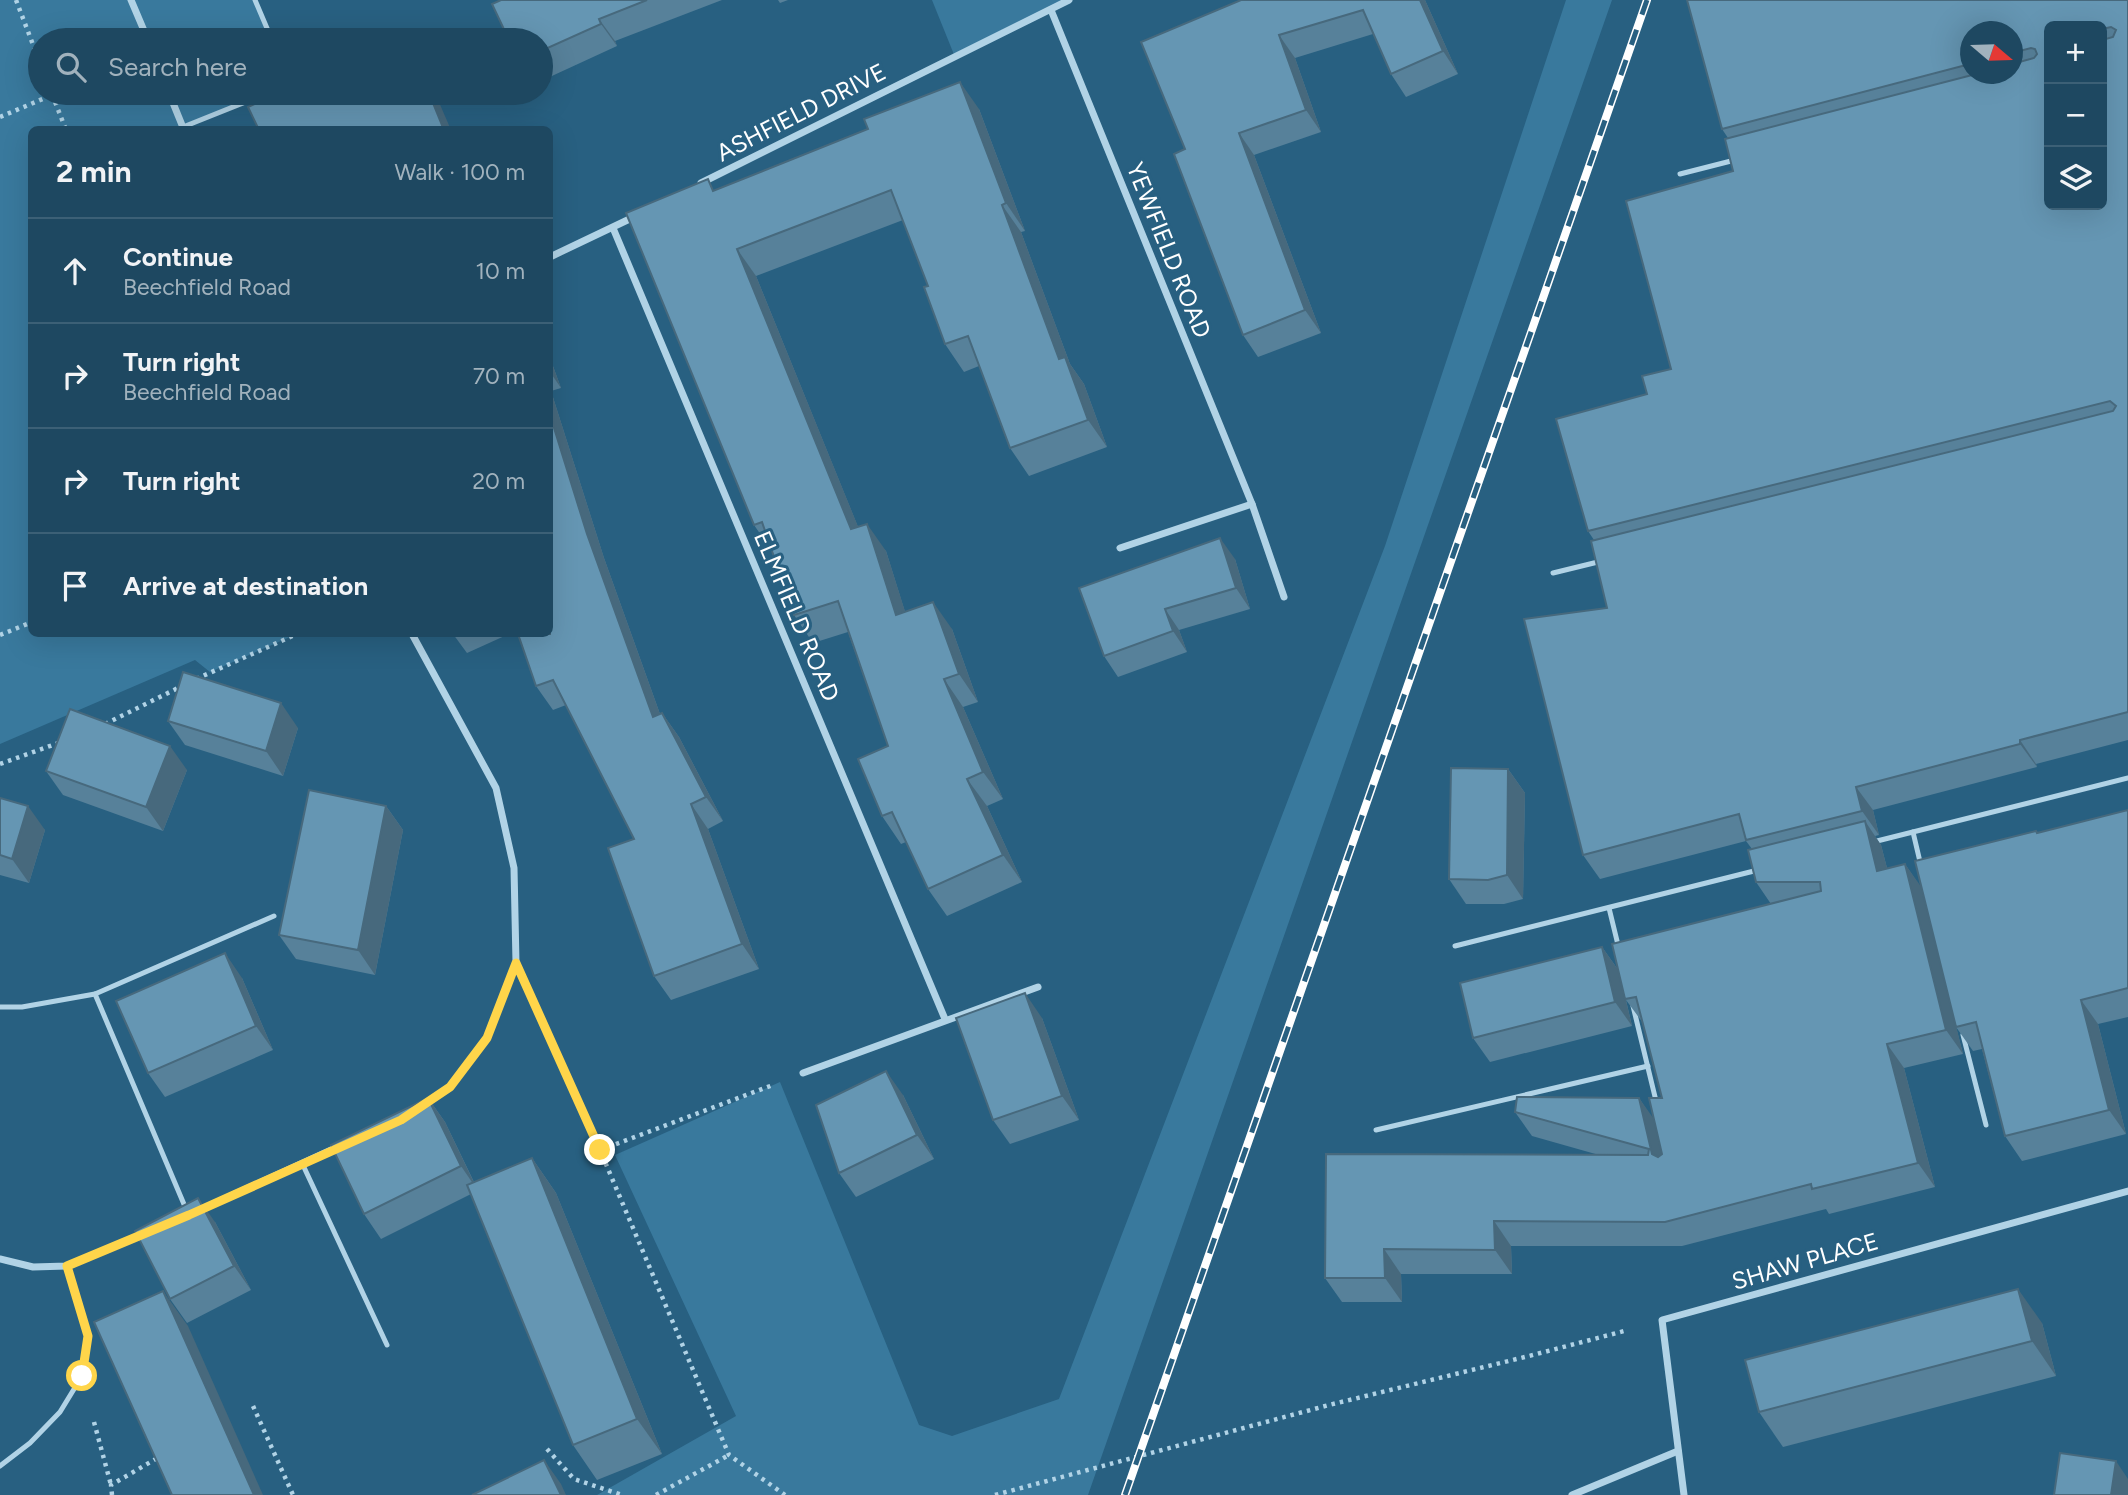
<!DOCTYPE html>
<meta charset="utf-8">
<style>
:root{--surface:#1e4861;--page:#2b526a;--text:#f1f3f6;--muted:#a1b2bd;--line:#3c6076}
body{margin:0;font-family:Figtree,sans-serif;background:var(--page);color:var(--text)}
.controls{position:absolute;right:21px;top:21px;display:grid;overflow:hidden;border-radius:10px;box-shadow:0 7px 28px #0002}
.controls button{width:63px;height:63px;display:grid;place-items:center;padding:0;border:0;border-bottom:2px solid var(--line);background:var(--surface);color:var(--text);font:35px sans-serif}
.compass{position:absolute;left:1960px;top:21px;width:63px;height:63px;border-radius:50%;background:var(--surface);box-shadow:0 7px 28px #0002;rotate:109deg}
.stop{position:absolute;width:21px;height:21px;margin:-16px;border:5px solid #ffd54a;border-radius:50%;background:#fff}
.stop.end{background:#ffd54a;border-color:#fff;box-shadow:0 2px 7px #0008}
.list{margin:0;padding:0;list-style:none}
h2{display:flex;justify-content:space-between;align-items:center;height:91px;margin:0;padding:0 28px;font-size:30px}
h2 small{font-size:23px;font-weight:400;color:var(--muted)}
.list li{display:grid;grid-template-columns:46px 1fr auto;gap:21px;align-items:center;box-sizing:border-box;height:105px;padding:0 28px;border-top:2px solid var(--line)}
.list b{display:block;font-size:26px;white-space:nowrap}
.list p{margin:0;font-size:23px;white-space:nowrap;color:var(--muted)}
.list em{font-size:23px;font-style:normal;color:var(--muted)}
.icon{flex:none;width:38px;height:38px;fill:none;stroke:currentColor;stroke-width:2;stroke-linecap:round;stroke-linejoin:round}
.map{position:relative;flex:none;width:2128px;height:1495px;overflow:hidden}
.search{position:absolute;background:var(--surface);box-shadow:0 7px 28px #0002;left:28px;top:28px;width:525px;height:77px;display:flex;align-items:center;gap:18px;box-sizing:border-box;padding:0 24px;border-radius:38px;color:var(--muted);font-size:26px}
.panel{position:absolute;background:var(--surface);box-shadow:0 7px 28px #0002;left:28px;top:126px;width:525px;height:511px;border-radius:10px}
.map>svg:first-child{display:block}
</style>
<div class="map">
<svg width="2128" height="1495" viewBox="0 0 2128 1495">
<rect width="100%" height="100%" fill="#286081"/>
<g fill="#39799d">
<polygon points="0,0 255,0 272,40 40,40 40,93 268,93 185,126 186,129 32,130 32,634 297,634 210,672 195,660 0,744"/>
<polygon points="932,0 1069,0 955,57"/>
<polygon points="1566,0 1612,0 1088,1495 597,1495 736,1416 615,1155 780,1082 919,1425 952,1436 1059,1399 1385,546"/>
</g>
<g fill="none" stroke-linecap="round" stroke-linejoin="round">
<g stroke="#b1d3e6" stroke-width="4.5" stroke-dasharray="3.5 5" stroke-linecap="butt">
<polyline points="16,0 40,63"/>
<polyline points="52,94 66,130"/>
<polyline points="0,117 52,95"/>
<polyline points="0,635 32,622"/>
<polyline points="196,679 297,634"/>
<polyline points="105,724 182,686"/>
<polyline points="0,764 61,742"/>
<polyline points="536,1008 600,1150 729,1455 785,1495"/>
<polyline points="600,1150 773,1085"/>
<polyline points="253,1406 293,1495"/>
<polyline points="94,1422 111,1485"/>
<polyline points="547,1449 574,1479 622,1495"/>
<polyline points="112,1495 111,1485 159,1457"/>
<polyline points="656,1495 729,1455"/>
<polyline points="995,1495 1329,1405 1529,1356 1628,1330"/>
</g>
<g stroke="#b1d3e6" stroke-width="5">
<polyline points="255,0 272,40"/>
<polyline points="183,127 268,93"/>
<polyline points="1680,174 1735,160"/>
<polyline points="1553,573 1602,561"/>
<polyline points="1913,832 1921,866"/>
<polyline points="1873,842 2128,778"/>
<polyline points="1609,908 1619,949"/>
<polyline points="1455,946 1758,870"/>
<polyline points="95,994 186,1209"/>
<polyline points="1633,1006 1657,1105"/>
<polyline points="0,1007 22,1007 95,994 274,916"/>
<polyline points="1963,1035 1986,1125"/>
<polyline points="1376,1130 1648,1066"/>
<polyline points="302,1163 387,1345"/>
<polyline points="0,1466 30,1443 60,1412 82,1376 88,1336 67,1266"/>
</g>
<g stroke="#b1d3e6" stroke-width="7">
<polyline points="131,0 148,40"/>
<polyline points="1051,10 1252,504 1284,597"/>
<polyline points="169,93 184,130"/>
<polyline points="701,183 1069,0"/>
<polyline points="613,228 945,1019"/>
<polyline points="550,257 638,215"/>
<polyline points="1120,548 1252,504"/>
<polyline points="412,634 496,788 514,868 516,963 487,1038 450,1087 423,1105"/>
<polyline points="803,1073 1038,987"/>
<polyline points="198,1211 340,1146"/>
<polyline points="0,1259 33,1267 67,1266 145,1233"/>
<polyline points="1572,1495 1678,1451"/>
<polyline points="1684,1495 1662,1320 2128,1191"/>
</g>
<g stroke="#fff" stroke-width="8">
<polyline id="rail" points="1125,1495 1647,0"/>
</g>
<use href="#rail" stroke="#286081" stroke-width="5" stroke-dasharray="16" stroke-linecap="butt"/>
</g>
<g fill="#57819a" fill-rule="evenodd">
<polygon points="501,0 722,0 615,41 617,46 541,81 541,40"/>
<polygon points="778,0 788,0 780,3"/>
<polygon points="1241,0 1425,0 1458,74 1406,97 1391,74 1373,34 1295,58 1321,132 1254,155 1321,333 1258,357 1243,335 1185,149"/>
<path d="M1687,0H2128V740L2036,764L2037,767L1873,810L1879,835L1875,836L1881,845L1887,868L1905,864L1921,888L1915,861L2036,831L2038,833L2128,810V1017L2098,1024L2126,1134L2022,1161L2005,1136L1982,1049L1973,1051L1956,1027L1963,1054L1904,1068L1935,1187L1829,1214L1826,1209L1682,1246H1511L1512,1274H1401L1402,1302H1342L1325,1278L1326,1154L1599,1155L1532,1136L1515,1112L1517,1097L1639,1098L1654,1121L1649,1098H1662L1643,1023L1626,1000L1632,1026L1490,1062L1473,1038L1460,983L1602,947L1619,971L1612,944L1771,904L1756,882L1748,850L1752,849L1746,841L1600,879L1583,855L1524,619L1607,608L1591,541L1594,540L1588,531L1556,419L1647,394L1642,376L1671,369L1626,201L1733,171L1725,139L1728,138L1722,129ZM2049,26H2102V205H2049ZM1970,32H2012V74H1970Z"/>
<polygon points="979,109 1025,231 1021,232 1070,364 1084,384 1107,447 1029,476 1010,448 979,366 964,372 945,344 928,286 903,220 756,276 858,527 886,551 905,612 952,629 978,702 963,707 1003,799 987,806 1022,882 947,916 928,889 906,842 901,844 882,816 888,746 848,632 813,643 794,615 772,551 754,525 716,190"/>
<polygon points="550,358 561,388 551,391 604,558 660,714 662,713 679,737 723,821 708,829 759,969 671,1000 654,976 634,839 566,705 553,710 536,686 550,634"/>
<polygon points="1235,559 1250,609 1179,630 1187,652 1118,677 1104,656 1079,588"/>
<polygon points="453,634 509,634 467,653"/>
<polygon points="168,721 298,728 283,776 185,745"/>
<polygon points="1508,769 1525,793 1523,899 1504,904 1466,904 1449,879"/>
<polygon points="187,770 163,831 63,795 46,771"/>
<polygon points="0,798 45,830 29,883 0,875"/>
<polygon points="386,806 403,830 375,975 296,959 279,935"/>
<polygon points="242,978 273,1050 165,1097 148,1073"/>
<polygon points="1042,1018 1079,1120 1010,1144 993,1120"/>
<polygon points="903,1095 934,1159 856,1197 839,1173"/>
<polygon points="428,1098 445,1122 474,1182 532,1158 556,1193 662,1454 597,1480 573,1445 471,1194 381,1239 364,1214"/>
<polygon points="215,1222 251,1290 187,1323 170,1299"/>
<polygon points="2042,1323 2056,1376 1783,1447 1759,1412"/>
</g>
<g fill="#47697d">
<polygon points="1420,0 1425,0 1458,74 1443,51"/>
<polygon points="599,19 615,41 617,46 601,24"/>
<polygon points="1279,35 1295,58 1321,132 1306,110"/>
<polygon points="960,82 979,109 1025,231 1006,203"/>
<polygon points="336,93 341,93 343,96 338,98"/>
<polygon points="429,93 435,93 451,130 444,130"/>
<polygon points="1239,133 1254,155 1321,333 1305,310"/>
<polygon points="1002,205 1021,232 1070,364 1084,384 1107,447 1088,420 1059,359"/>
<polygon points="737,249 756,276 870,556 851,529"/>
<polygon points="550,358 561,388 550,372"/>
<polygon points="550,389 551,391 604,558 670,742 653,717 587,534 550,415"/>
<polygon points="867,524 886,551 915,643 896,615"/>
<polygon points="1220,538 1235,559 1250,609 1236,588"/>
<polygon points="933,602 952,629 978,702 959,674"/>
<polygon points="1165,609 1179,630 1187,652 1173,631"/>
<polygon points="944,679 963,707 1003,799 983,772"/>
<polygon points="281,703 298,728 283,776 266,751"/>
<polygon points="662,713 679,737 723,821 706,797"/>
<polygon points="2020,740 2036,764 2037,767 2020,744"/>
<polygon points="170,746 187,770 163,831 146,807"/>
<polygon points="1508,769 1525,793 1523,899 1507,875"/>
<polygon points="967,779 987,806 1022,882 1003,855"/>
<polygon points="1856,787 1873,810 1879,835 1862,811"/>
<polygon points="691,804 708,829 759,969 742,944"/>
<polygon points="28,806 45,830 29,883 12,859"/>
<polygon points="386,806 403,830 375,975 358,950"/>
<polygon points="1865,821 1881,845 1894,895 1877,871"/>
<polygon points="1905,864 1922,888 1963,1054 1946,1030"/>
<polygon points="1602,947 1619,971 1632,1026 1615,1002"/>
<polygon points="225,953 242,978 273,1050 256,1026"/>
<polygon points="1025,993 1042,1018 1079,1120 1062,1096"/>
<polygon points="2081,1000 2098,1024 2126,1134 2109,1110"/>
<polygon points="1887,1044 1904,1068 1935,1187 1918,1163"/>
<polygon points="886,1071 903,1095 934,1159 917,1135"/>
<polygon points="428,1098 445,1122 478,1191 461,1166"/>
<polygon points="1639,1098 1656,1122 1669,1178 1652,1154"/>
<polygon points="532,1158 556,1193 662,1454 637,1419"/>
<polygon points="198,1198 215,1222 251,1290 234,1266"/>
<polygon points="1494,1221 1511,1246 1512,1274 1495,1250"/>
<polygon points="1384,1249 1401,1274 1402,1302 1385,1278"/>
<polygon points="2018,1289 2042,1323 2056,1376 2032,1341"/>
<polygon points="163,1291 188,1326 263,1495 254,1495"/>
<polygon points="544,1460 561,1484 566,1495 561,1495"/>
<polygon points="2116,1461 2128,1479 2128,1495 2111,1495"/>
</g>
<g fill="#6596b3" stroke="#47697d" stroke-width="2" fill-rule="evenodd">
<polygon points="501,0 647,0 599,19 601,24 541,51 541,40 509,40 492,4"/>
<polygon points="1241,0 1420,0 1443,51 1391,74 1363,10 1279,35 1306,110 1239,133 1305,310 1243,335 1174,154 1185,149 1141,42"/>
<path d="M1687,0H2128V712L2020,740V744L1856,787L1862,811L1746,840L1739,814L1583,855L1524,619L1607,608L1591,541L2113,411L2116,406L2110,401L1588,531L1556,419L1647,394L1642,376L1671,369L1626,201L1733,171L1725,139L1976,74H2012V64L2034,58L2037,54L2035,49L2031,48L2012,53V32H1970V64L1722,129ZM2049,26H2102V29L2111,27L2116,30L2113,37L2102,40V205H2049Z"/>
<polygon points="960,82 1006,203 1002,205 1059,359 1065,357 1088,420 1010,448 968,336 945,344 924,287 928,286 891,190 737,249 851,529 867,524 896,615 933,602 959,674 944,679 983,772 967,779 1003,855 928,889 892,812 882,816 858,759 888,746 838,601 794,615 762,522 754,525 626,213 708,179 713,191 868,129 864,119"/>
<polygon points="280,93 336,93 338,98 350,93 429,93 444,130 259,130 248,107"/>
<polygon points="550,415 587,534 653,717 662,713 706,797 691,804 742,944 654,976 608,848 634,839 553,680 536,686 518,634 550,634"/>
<polygon points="1220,538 1236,588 1165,609 1173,631 1104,656 1079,588"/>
<polygon points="183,672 281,703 266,751 168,721"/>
<polygon points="70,709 170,746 146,807 46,771"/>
<polygon points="1451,768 1508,769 1507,875 1488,880 1449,879"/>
<polygon points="309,790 386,806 358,950 279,935"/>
<polygon points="0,798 28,806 12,859 0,855"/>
<polygon points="2128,810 2128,988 2081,1000 2109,1110 2005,1136 1976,1022 1956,1027 1915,861 2036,831 2037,833"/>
<polygon points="1865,821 1877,871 1905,864 1946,1030 1887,1044 1918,1163 1812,1189 1811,1184 1665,1222 1494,1221 1495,1250 1384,1249 1385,1278 1325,1278 1326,1154 1648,1155 1649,1149 1515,1112 1517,1097 1639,1098 1652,1154 1658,1157 1662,1154 1649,1098 1662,1098 1636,997 1625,999 1612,944 1821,891 1820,882 1756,882 1748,850"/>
<polygon points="1602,947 1615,1002 1473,1038 1460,983"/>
<polygon points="225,953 256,1026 148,1073 116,1001"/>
<polygon points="1025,993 1062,1096 993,1120 956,1018"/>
<polygon points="886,1071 917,1135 839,1173 816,1105"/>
<polygon points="428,1098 461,1166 364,1214 331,1145"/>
<polygon points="532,1158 637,1419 573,1445 467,1185"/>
<polygon points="198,1198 234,1266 170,1299 135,1231"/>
<polygon points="2018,1289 2032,1341 1759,1412 1745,1360"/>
<polygon points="163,1291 254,1495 172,1495 94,1322"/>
<polygon points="2060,1453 2116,1461 2111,1495 2054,1495"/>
<polygon points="544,1460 561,1495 472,1495"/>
</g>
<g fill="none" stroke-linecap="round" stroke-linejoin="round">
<polyline stroke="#ffd54a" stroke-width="9" points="82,1376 88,1336 67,1266 189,1215 401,1120 450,1087 487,1038 516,963 600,1150"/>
</g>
<g text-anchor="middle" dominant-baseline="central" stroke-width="6" stroke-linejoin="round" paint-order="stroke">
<g font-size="24" fill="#fff" stroke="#286081">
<text transform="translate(801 112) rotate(-27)">ASHFIELD DRIVE</text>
<text transform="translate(1169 250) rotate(68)">YEWFIELD ROAD</text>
<text transform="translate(797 616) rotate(67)">ELMFIELD ROAD</text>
<text transform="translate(1805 1261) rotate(-16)">SHAW PLACE</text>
</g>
</g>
</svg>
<div class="controls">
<button>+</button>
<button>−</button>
<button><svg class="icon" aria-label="layers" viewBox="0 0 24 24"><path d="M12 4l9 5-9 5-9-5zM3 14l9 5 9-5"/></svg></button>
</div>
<svg class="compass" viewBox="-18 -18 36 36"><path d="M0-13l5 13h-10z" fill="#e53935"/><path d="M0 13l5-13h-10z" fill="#a1b2bd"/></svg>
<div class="stop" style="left:82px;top:1376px"></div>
<div class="stop end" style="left:600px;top:1150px"></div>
<div class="search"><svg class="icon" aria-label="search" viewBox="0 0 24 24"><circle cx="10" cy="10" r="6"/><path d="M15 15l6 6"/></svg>Search here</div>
<section class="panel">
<h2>2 min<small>Walk · 100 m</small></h2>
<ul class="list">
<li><svg class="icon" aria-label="ahead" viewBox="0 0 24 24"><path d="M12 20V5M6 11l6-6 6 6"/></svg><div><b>Continue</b><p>Beechfield Road</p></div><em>10 m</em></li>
<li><svg class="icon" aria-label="right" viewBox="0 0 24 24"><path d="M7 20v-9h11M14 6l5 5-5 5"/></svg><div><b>Turn right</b><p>Beechfield Road</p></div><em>70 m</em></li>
<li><svg class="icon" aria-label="right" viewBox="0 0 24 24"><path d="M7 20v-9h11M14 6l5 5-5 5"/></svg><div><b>Turn right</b></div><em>20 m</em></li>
<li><svg class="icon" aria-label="arrive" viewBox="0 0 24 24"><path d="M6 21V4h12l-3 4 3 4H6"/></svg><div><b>Arrive at destination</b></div></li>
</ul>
</section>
</div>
